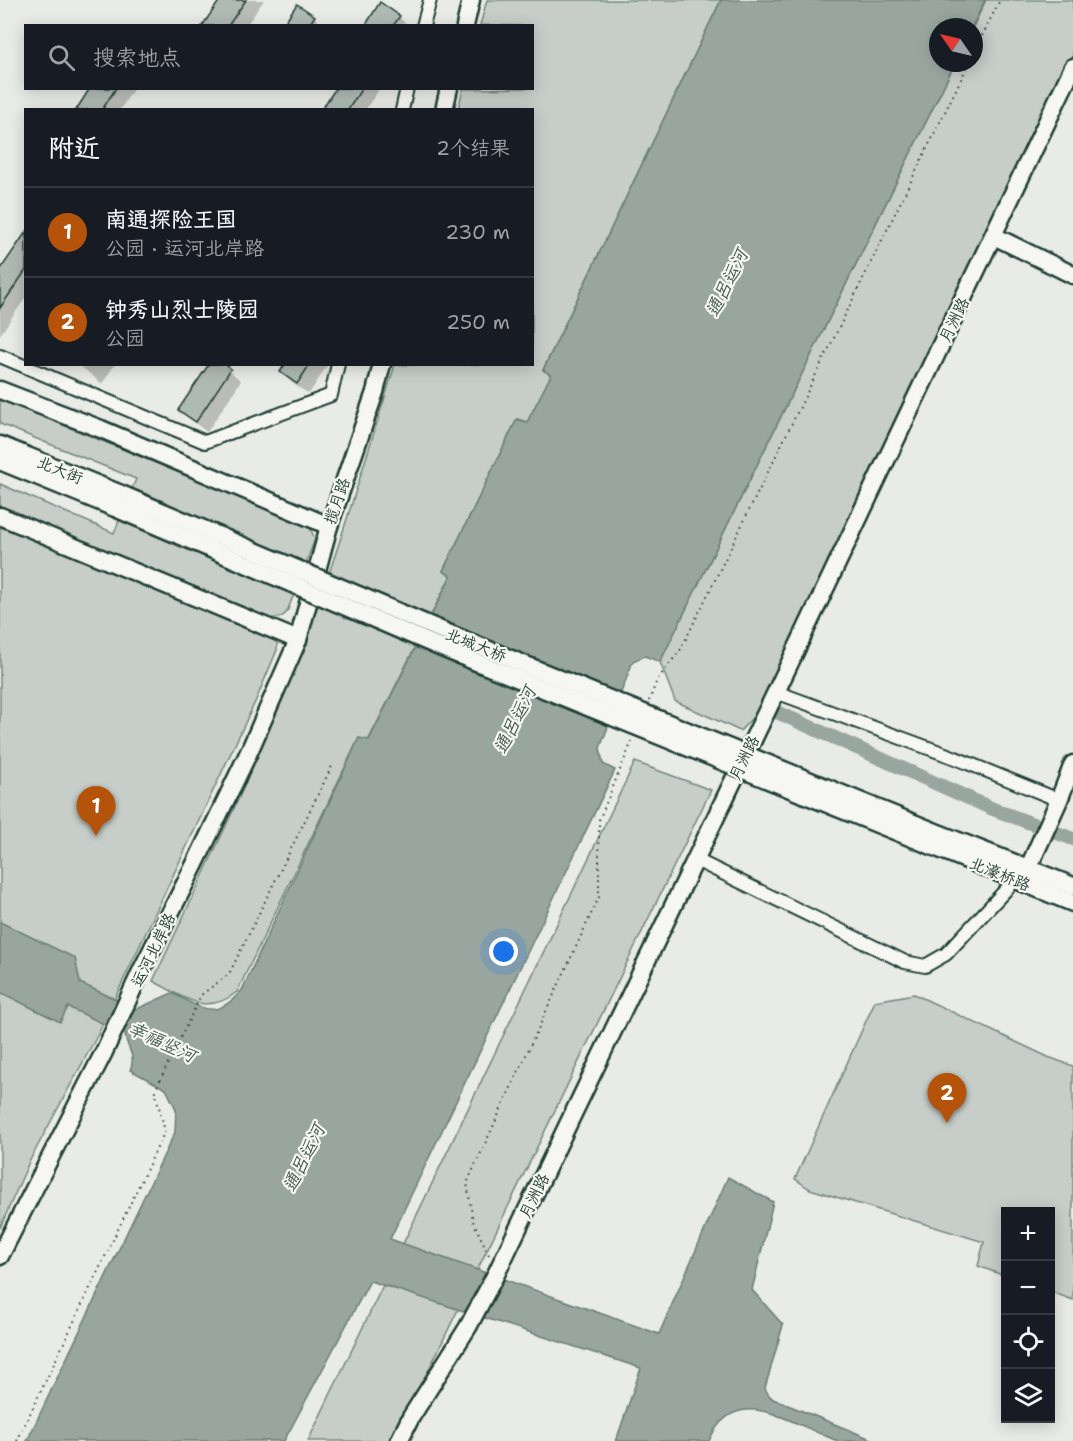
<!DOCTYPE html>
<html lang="zh">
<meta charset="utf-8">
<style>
:root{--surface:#171b24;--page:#242831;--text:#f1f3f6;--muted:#9ea1a6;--line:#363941;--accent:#b45309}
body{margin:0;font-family:"Shantell Sans","LXGW WenKai TC",sans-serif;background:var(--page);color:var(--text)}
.controls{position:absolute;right:18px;bottom:18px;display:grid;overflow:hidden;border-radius:0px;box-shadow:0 3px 15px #0003}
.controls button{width:54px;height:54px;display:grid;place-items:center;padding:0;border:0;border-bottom:2px solid var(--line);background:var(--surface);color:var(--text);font:30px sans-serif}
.compass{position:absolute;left:929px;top:18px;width:54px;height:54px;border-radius:50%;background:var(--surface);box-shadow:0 3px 15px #0003;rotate:304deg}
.you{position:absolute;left:504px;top:952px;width:21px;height:21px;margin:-15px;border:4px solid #fff;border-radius:50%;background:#1a73e8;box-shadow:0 0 0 9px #1a73e833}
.badge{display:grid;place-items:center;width:39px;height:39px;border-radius:50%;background:var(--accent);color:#fff;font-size:20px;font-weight:700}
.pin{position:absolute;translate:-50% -50px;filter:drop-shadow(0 2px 3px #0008)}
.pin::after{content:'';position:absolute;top:32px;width:21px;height:18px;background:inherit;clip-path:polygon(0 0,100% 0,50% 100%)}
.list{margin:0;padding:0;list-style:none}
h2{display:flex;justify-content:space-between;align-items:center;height:78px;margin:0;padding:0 24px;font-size:26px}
h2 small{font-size:20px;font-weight:400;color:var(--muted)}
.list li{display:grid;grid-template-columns:39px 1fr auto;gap:18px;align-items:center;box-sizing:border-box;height:90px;padding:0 24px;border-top:2px solid var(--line)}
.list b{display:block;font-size:22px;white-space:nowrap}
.list p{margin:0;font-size:20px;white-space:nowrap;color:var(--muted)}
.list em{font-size:20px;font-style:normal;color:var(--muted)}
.icon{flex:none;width:33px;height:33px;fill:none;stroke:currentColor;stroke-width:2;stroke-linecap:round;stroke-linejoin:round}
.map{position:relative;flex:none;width:1073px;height:1441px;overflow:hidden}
.search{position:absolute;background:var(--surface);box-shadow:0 3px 15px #0003;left:24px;top:24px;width:510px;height:66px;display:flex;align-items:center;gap:15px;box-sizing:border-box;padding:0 21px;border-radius:0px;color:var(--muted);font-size:22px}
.panel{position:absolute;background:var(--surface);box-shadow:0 3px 15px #0003;left:24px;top:108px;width:510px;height:258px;border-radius:0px}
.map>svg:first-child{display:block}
</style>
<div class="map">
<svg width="1073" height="1441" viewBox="0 0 1073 1441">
<rect width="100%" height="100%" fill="#e9ebe7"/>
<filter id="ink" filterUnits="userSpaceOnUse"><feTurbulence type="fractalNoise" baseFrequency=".0167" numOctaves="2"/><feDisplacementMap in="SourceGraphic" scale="12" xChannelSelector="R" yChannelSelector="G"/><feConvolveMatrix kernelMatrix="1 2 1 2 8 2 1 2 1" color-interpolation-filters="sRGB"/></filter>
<g filter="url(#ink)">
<g fill="#c7cec9" stroke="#73867e" stroke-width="1.5">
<path d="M487,0H721L543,370L552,374L527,423L517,419L443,571L451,575L368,741L359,738L237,992C205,1017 185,997 153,981C206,868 261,757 305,641C339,550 366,457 395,365L532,364V110L458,109L463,89L532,88V26L480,25Z"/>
<polygon points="986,0 1073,0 1073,67 776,692 740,731 675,701 660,662 955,63 974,63 973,27"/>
<path d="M0,399L309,526L315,539L287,612C282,618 278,619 270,618L0,507V484L114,533L136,479L0,424Z"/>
<polygon points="0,521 277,639 277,650 256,700 97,1036 29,1162 0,1228"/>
<polygon points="635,762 711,790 394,1441 308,1441"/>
<polygon points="914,994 1048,1057 1073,1066 1073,1300 1051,1292 1050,1212 1006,1212 1005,1276 978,1266 984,1242 810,1189 795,1179 875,1001"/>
</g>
<path fill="#99a6a0" stroke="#687c75" stroke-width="1.5" d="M721,0H985L972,27H938V63H955L660,662L645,656L633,661L600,748L603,764L615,770L390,1239L659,1334L728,1177L773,1202L752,1290L783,1325L765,1388L768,1394L773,1399L876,1441C864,1441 850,1441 839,1441C833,1440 827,1436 821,1434C781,1417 733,1386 709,1441H616L641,1368L370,1281L284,1441H27L175,1132L176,1109L166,1089L130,1070C137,1055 126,1048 125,1034L68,1007L60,1022L0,992V922L75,958L80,983L137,1009L172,993C204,1009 215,1021 242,990L359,738L369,740L451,576L443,571L517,419L527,422L551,375L543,370Z"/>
<g fill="#0003">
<polygon points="221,0 264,0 246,26 208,26"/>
<polygon points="314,17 323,26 284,26"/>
<polygon points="399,17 408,26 366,26"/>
<polygon points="91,88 134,88 120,110 77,110"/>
<polygon points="337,88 380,88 365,110 323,110"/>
<polygon points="26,235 26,297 0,335 0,273"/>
<polygon points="78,364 115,364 102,384"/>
<polygon points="222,364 241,381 207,432 191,420 180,410"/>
<polygon points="286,364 328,364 309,394 292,383 281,372"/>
</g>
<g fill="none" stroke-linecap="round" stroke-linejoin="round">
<polyline stroke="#99a6a0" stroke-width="14" points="779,713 993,809 1073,839"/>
</g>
<g fill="#b0bab5" stroke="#1f3d34" stroke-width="1.5">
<polygon points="220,0 246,0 228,26 202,26"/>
<polygon points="380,2 400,16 393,26 365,26"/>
<polygon points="297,4 315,16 308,26 282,26"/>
<polygon points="90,88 116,88 102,110 76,110"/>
<polygon points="336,88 362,88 348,110 321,110"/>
<polygon points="26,232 26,270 0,308 0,270"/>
<polygon points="209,364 225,364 231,369 196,422 178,410"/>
<polygon points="285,364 310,364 297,384 280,372"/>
</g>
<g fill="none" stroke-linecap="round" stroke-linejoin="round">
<g stroke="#1f3d34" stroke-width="16">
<g id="street">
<polyline points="423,26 430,0"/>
<polyline points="402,110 407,88"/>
<polyline points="0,356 205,442 331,395 338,364"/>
<polyline points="776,692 953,757 1059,800"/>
<polyline points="696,860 905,962 925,966 946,954 1015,880"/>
</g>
</g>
<g stroke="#1f3d34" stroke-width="21">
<g id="secondary">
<polyline points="465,26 471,0"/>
<polyline points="444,110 449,88"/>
<polyline points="994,236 1073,275"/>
<polyline points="0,390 101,429 329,526"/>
<polyline points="0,445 121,494"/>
<polyline points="0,461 115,508"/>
<polyline points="0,516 298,640"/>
<polyline points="933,831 1073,886"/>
<polyline points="927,844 1073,903"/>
<polyline points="1028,869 1059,800 1073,764"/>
<polyline points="0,1256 104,1052 142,969 195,864 248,754 298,640 329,526 375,392 382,364"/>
<polyline points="399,1441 411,1417 468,1327 497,1272 776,692 1073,67"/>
</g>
</g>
<g stroke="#1f3d34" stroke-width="2" stroke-dasharray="1.5 4.5" stroke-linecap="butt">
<polyline points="974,52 1000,0"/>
<polyline points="649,701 657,680 681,649 969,63"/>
<polyline points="489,1255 473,1221 467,1183 599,897 599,820 633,739"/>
<polyline points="17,1441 165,1131 155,1091 201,995 229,974 333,764"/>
</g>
<use href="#street" stroke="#f6f6f2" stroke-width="12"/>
<use href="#secondary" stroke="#f6f6f2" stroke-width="16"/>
<g stroke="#1f3d34" stroke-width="21" stroke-linecap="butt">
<g id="secondary-bridge">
<polyline points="121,494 455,636 933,831"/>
<polyline points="115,508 449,651 927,844"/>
</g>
</g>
<use href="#secondary-bridge" stroke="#f6f6f2" stroke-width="16"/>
</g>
</g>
<g text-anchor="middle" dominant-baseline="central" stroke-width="4.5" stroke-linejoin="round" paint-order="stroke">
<g font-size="16" fill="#1f3d34" stroke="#f6f6f2">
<text transform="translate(954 320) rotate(-64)">月洲路</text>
<text transform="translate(60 470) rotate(22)">北大街</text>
<text transform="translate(337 501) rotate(-71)">揽月路</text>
<text transform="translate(476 645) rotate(22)">北城大桥</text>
<text transform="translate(744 758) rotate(-64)">月洲路</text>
<text transform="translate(1000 874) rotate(22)">北濠桥路</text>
<text transform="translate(153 950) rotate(-64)">运河北岸路</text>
<text transform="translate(534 1196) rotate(-64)">月洲路</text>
</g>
<g font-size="18" font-style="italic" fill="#445c54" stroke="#f6f6f2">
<text transform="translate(727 283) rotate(-64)">通吕运河</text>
<text transform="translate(515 720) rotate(-64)">通吕运河</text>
<text transform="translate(162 1042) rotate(25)">幸福竖河</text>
<text transform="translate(304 1158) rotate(-64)">通吕运河</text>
</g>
</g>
</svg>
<div class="controls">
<button>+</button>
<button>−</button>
<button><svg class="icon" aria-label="locate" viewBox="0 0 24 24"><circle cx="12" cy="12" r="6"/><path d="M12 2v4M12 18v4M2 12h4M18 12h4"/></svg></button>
<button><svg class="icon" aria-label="layers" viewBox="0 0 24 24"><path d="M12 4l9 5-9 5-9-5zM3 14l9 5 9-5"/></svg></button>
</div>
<svg class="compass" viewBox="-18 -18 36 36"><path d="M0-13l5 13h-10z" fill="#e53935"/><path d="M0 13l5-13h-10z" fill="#9ea1a6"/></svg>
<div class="you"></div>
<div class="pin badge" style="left:96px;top:836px">1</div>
<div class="pin badge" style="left:947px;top:1123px">2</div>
<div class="search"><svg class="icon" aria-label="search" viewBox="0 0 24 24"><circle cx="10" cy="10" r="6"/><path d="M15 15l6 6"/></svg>搜索地点</div>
<section class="panel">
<h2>附近<small>2个结果</small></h2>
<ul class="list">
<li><span class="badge">1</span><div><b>南通探险王国</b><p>公园 · 运河北岸路</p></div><em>230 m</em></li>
<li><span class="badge">2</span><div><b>钟秀山烈士陵园</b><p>公园</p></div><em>250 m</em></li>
</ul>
</section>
</div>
